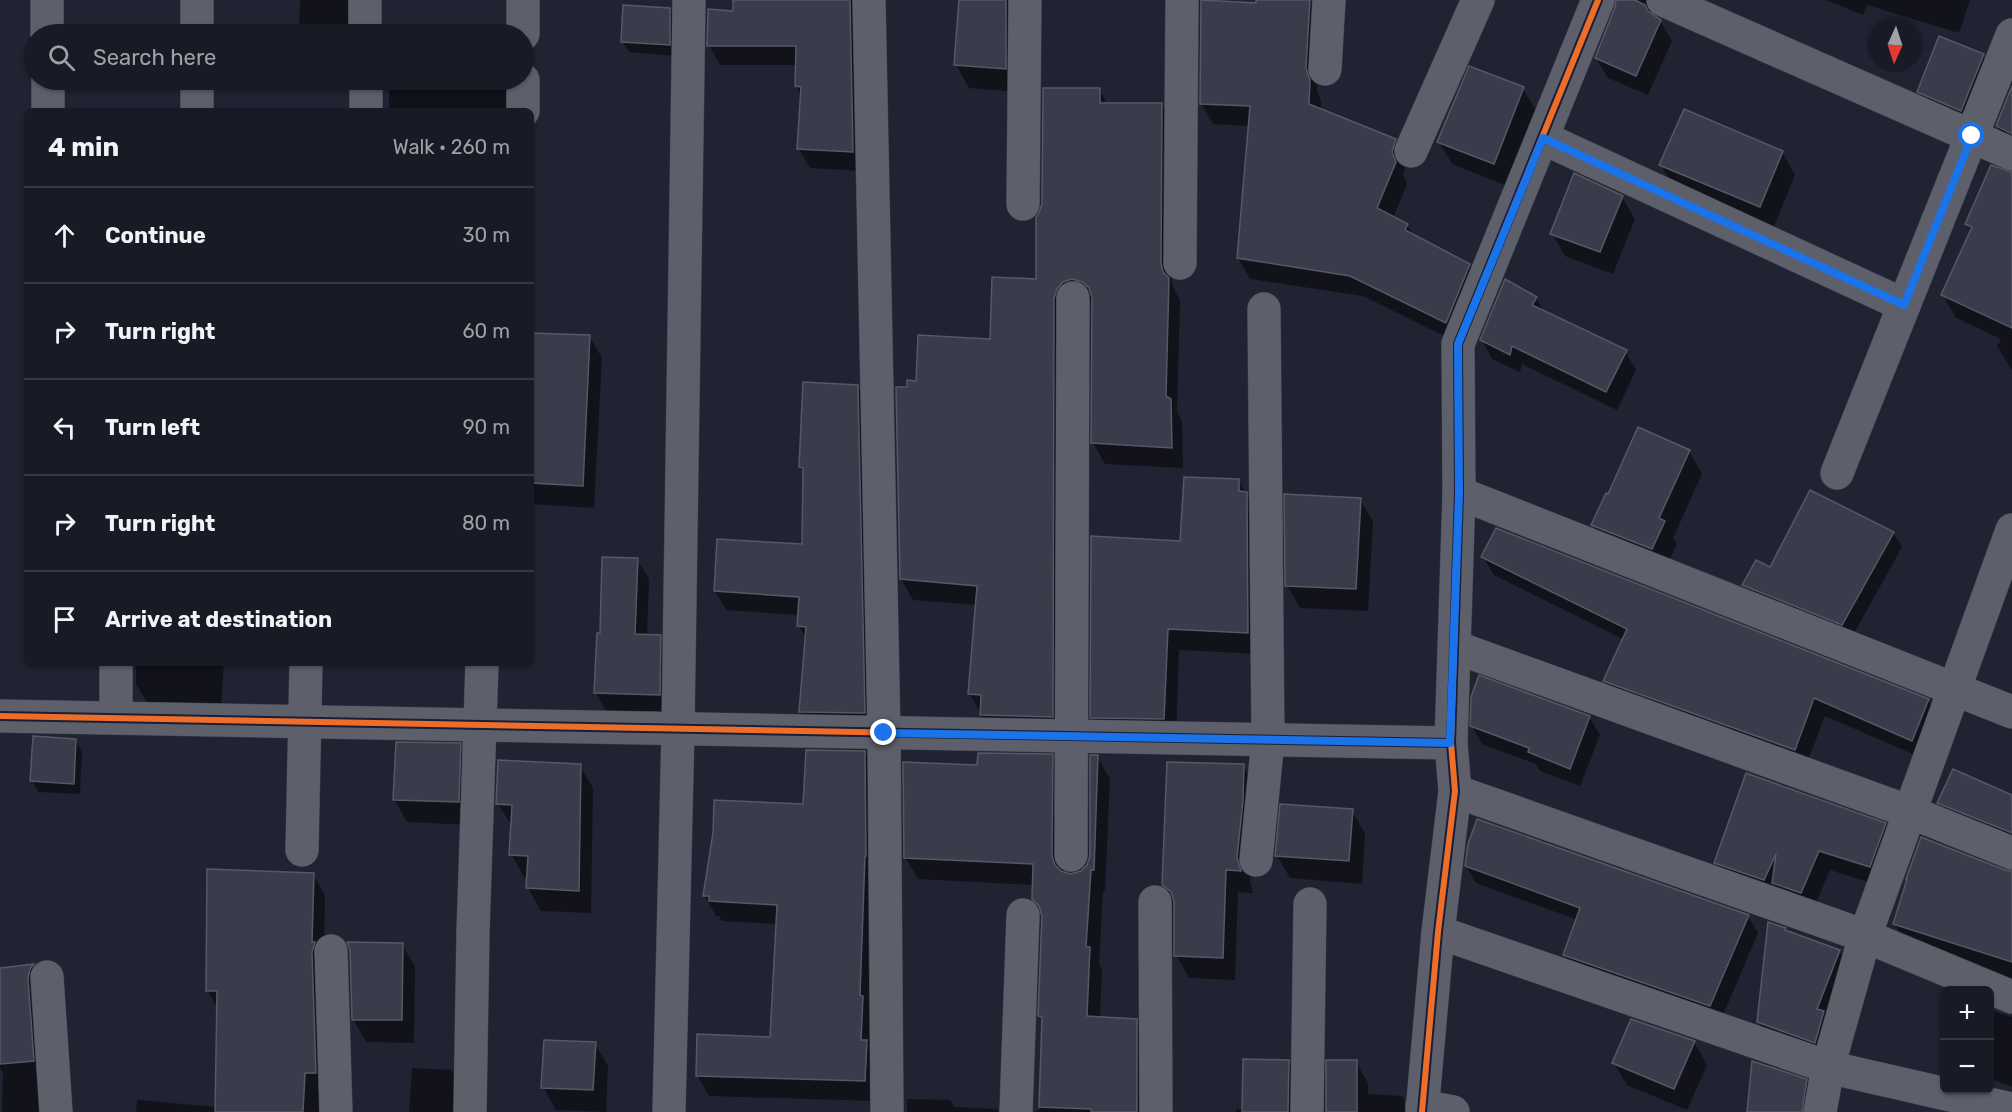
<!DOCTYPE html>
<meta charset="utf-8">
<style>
:root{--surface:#181a25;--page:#21232d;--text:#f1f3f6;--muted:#9fa1a7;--line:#363842}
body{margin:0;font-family:Rubik,sans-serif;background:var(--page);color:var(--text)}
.controls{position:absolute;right:18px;bottom:18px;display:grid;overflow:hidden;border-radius:9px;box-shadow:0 2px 4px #0004}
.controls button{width:54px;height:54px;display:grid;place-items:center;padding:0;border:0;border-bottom:2px solid var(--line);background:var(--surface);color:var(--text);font:30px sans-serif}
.compass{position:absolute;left:1868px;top:18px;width:54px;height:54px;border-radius:50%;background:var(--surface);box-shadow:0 2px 4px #0004;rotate:183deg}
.stop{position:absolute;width:18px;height:18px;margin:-14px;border:4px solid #1a73e8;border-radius:50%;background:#fff}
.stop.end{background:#1a73e8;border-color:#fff;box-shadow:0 2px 6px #0008}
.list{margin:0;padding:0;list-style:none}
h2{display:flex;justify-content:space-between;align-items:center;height:78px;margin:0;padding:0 24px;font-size:26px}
h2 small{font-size:20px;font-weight:400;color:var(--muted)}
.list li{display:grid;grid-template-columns:39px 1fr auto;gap:18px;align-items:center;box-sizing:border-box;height:96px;padding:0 24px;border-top:2px solid var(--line)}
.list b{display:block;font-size:22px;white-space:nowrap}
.list em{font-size:20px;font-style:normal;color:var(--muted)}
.icon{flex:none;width:33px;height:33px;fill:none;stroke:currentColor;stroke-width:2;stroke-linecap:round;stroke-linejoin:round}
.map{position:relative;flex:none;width:2012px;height:1112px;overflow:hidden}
.search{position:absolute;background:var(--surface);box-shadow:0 2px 4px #0004;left:24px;top:24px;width:510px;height:66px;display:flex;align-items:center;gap:15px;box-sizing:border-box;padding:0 21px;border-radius:33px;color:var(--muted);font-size:22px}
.panel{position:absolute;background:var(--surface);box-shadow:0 2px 4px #0004;left:24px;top:108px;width:510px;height:558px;border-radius:9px}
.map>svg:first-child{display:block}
</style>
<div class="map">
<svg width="2012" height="1112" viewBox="0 0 2012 1112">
<rect width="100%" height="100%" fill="#202331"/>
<g fill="#0007">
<polygon points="300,0 363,0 357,34 302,34 299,30"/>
<polygon points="734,0 866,0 864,171 810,168 799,149 802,96 796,86 797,65 720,65 709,45 734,12"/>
<polygon points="960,0 1025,0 1018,92 969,88 956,65"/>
<polygon points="1202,0 1257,5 1257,0 1310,0 1322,20 1317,90 1321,102 1321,110 1395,141 1407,161 1403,174 1407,184 1393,218 1407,225 1414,236 1469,265 1481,286 1458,343 1363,296 1250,279 1238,258 1250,126 1213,124 1201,103"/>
<polygon points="1617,0 1699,0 1657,12 1656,18 1660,21 1672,41 1648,95 1608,78 1596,58 1617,7"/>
<polygon points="1826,0 1970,0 1959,33 1867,5 1863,15"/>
<polygon points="669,9 676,20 675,56 629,52 622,41"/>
<polygon points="1983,55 1996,78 1974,133 1932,114 1919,92"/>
<polygon points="1470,68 1523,89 1536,111 1507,186 1452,164 1439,142"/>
<polygon points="389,80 521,80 516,111 389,111"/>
<polygon points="1099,89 1108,105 1162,105 1174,125 1172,285 1180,300 1177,412 1182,421 1183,468 1105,464 1093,443 1093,302 1085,300 1064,737 993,736 970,694 977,605 913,600 901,579 908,389 991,340 1037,281"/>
<polygon points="2012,90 2012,150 1997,126"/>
<polygon points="1782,152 1795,175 1773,229 1674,188 1661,165"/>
<polygon points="2012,174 2012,370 1997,346 2001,339 1956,318 1943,295 1971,231 1967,224"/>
<polygon points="1622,197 1635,219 1613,274 1565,256 1552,233"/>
<polygon points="1536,298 1544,312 1625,351 1636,370 1617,410 1522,364 1520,372 1492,359 1482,340"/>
<polygon points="531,334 590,337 602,358 594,508 531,504"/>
<polygon points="857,386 868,406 875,732 812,731 801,712 807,640 799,626 799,615 726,610 715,591 803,546 805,475 800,467"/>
<polygon points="1689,451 1702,474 1673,538 1677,544 1664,571 1606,548 1593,525"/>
<polygon points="1238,480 1258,514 1259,654 1179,650 1176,740 1104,738 1092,717 1182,543"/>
<polygon points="1360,499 1373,522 1368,611 1300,608 1287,585"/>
<polygon points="1893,533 1902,547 1851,639 1753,600 1744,585 1771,569"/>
<polygon points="1483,557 1928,700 1939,719 1922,758 1825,716 1805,768 1615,699 1604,681 1623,639 1494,575"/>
<polygon points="637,559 649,579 647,636 660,636 671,656 671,715 607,713 596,693 601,634"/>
<polygon points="136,663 224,663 221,710 149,706 136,684"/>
<polygon points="1589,717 1600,735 1580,786 1540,771 1536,764 1482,744 1472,726"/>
<polygon points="75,740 82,751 80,794 38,792 32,780"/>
<polygon points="460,745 473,767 471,825 407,822 394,799"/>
<polygon points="865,752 876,773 876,1101 709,1096 697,1075 771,1038 777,924 722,921 719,916 716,916 704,895"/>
<polygon points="1052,756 1064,778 1064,873 1072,875 1082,872 1088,866 1091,856 1097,757 1110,779 1105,891 1103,891 1099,964 1102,970 1100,1018 1136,1021 1149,1043 1149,1112 1036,1112 1036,1110 1040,1110 1043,1022 1040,1016 1043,916 1033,898 1034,885 918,879 905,857 979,766"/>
<polygon points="580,766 593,788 591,913 541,911 528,888 528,877 524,877 511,854 512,826 498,804"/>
<polygon points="1243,766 1256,788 1255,825 1250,882 1253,893 1238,892 1235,980 1189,978 1176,955 1175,904 1164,885"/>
<polygon points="2002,790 2012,794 2012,841 1945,814 1939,803 2002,792"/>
<polygon points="1352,811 1365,834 1362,884 1290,878 1277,856"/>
<polygon points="1885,824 1896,844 1881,886 1830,870 1812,912 1727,882 1716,863"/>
<polygon points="1466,866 1748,916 1758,933 1720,1022 1574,972 1565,955 1578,920 1476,883"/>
<polygon points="2012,873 2012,985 1908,947 1895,924"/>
<polygon points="313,874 325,895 324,960 327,1112 136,1112 137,1100 217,1107 218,1009 207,990"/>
<polygon points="1785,929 1787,933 1839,951 1848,966 1823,1057 1767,1037 1758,1022"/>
<polygon points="402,944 415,967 414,1043 366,1042 353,1019"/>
<polygon points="33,966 44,985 46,1112 2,1112 3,1073 0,1068 0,969"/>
<polygon points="1990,1010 2012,1017 2012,1087 1990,1078"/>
<polygon points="1694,1042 1707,1065 1687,1110 1627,1085 1614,1063"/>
<polygon points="595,1044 608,1066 606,1112 556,1110 543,1087"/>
<polygon points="1288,1061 1300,1082 1300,1112 1236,1112 1236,1109 1243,1109"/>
<polygon points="1356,1062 1368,1083 1368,1094 1402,1096 1411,1112 1327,1112"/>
<polygon points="412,1068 451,1070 463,1091 463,1112 409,1112"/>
<polygon points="1806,1081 1819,1103 1817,1112 1748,1112"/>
<polygon points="907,1099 950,1100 954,1107 997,1109 999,1112 907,1112"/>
</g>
<g fill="#3b3c4b" stroke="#565864" stroke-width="1.5">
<polygon points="733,0 850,0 853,152 797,149 801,87 795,86 796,46 707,46 708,9 733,11"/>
<polygon points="959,0 1006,0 1006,69 954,65"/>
<polygon points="1201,0 1256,3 1256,0 1310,0 1306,68 1310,80 1309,104 1396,139 1392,152 1396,162 1377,208 1408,224 1405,230 1470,264 1446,323 1350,276 1237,258 1250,106 1200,104"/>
<polygon points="1616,0 1635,0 1645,5 1648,11 1661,20 1636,76 1595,58 1615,7"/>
<polygon points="623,5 670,8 670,45 621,42"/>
<polygon points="1939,36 1984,54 1961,111 1917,92"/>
<polygon points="1469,66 1524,87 1494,164 1437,142"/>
<polygon points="2012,86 2012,134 1996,126"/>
<polygon points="1043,88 1100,88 1100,103 1162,103 1161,263 1163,272 1169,278 1166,396 1171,399 1172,448 1091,443 1092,297 1089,288 1082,282 1072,279 1063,282 1057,289 1054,298 1053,717 980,715 981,695 968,694 977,586 900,579 896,387 907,387 907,380 916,381 918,335 990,339 992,277 1036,279 1036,217 1039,213 1042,204"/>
<polygon points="1684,109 1783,151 1760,207 1659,165"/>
<polygon points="1991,165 2012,172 2012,328 1941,295 1972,227 1965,224"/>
<polygon points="1574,173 1623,196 1600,252 1550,234"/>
<polygon points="1505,279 1537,297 1532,305 1627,350 1606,392 1512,346 1510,355 1480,340"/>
<polygon points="531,333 590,335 583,486 531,483"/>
<polygon points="803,382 858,385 865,713 799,712 806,627 797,626 799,597 714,591 717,539 802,544 803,468 799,467"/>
<polygon points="1638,427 1690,450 1659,518 1665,521 1652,549 1591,525 1606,493 1608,494"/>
<polygon points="1184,477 1239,479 1239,491 1247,492 1248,633 1168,629 1164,719 1090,718 1091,536 1180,541"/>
<polygon points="1810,490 1894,532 1842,625 1742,585 1756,560 1770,567"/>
<polygon points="1284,494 1361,498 1356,589 1285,586"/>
<polygon points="1496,528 1929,699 1912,741 1814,698 1795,750 1603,681 1627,629 1481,557"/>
<polygon points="602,557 638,558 635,634 661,635 660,695 594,693 597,633 600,633"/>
<polygon points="1479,675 1590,716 1570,769 1528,752 1529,748 1470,726 1471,697"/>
<polygon points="33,736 76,739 74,784 30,781"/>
<polygon points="396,742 461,743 459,802 393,800"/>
<polygon points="806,750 865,751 866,856 865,856 860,995 863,996 861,1040 867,1040 865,1081 696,1076 697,1034 770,1037 777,905 709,901 709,896 703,896 713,833 714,800 803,804"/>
<polygon points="978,753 1053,754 1052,856 1055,865 1061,871 1070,874 1081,871 1087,865 1090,856 1090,755 1098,755 1094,870 1091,870 1086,947 1090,947 1087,1016 1137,1019 1137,1112 1091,1112 1091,1109 1039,1107 1042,1017 1038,1016 1042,916 1039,906 1032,899 1033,864 904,858 903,762 977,765"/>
<polygon points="498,760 581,764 579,891 526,888 528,856 509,855 512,805 496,804"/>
<polygon points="1167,762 1244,764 1243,801 1237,858 1241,871 1226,870 1223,958 1174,956 1174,901 1171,892 1162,885"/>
<polygon points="1953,769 2012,795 2012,833 1937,803"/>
<polygon points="1746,773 1886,823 1870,867 1819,851 1801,893 1772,883 1776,854 1764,880 1714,863"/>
<polygon points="1280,804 1353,809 1349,861 1275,856"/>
<polygon points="1477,819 1749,915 1710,1006 1563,955 1580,908 1465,866 1468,844"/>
<polygon points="1921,837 2005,870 2012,871 2012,962 1893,924 1907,879 1906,879"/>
<polygon points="207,869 314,873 312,942 315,942 312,952 316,1073 305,1073 303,1112 215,1112 217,991 206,991"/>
<polygon points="1768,922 1786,928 1785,930 1840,950 1817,1009 1824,1011 1815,1043 1757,1022"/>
<polygon points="347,942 403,943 402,1020 352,1020 350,950"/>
<polygon points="34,964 30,969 28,978 34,1061 0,1064 0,968"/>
<polygon points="1631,1019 1695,1041 1674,1089 1612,1063"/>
<polygon points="544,1040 596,1042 593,1090 541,1088"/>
<polygon points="1243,1059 1289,1060 1288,1112 1242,1112"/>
<rect x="1326" y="1060" width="31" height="52"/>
<polygon points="1752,1061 1807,1079 1802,1112 1747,1112"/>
</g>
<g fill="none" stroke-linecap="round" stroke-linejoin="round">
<g stroke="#3c3e4a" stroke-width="34">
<g id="street">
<polyline points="47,0 47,34"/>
<polyline points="197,0 197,34"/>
<polyline points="365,0 365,34"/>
<polyline points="523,0 523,34"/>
<polyline points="869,0 884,733 887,1112"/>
<polyline points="1663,0 2012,154"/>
<polyline points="1325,69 1329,0"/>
<polyline points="48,80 48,111"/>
<polyline points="197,80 197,111"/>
<polyline points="366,80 366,111"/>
<polyline points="523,80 523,111"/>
<polyline points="1543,138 1904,305"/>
<polyline points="1411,151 1478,0"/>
<polyline points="1023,204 1025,0"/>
<polyline points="1180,263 1182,0"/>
<polyline points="1837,473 2012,35"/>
<polyline points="1459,493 2012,712"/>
<polyline points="1455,647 1910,812 2012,853"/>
<polyline points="116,663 116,718"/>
<polyline points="0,716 1451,743"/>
<polyline points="1455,791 1865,936 2012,997"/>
<polyline points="302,850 306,663"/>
<polyline points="1071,855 1073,298"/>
<polyline points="1256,860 1268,740 1264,309"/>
<polyline points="1155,902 1156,1112"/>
<polyline points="1438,932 1828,1067 2007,1108"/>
<polyline points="331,951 336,1112"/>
<polyline points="47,977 56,1112"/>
<polyline points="1422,1106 1453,1112"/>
<polyline points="470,1112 473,932 482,663"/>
<polyline points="669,1112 678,729 689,0"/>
<polyline points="1016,1112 1023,915"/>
<polyline points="1307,1112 1310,904"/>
<polyline points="1422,1112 1438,932 1455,791 1451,743 1459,493 1458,344 1598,0"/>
<polyline points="1820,1112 1828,1067 1865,936 2012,530"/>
</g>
</g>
<use href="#street" stroke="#5d606b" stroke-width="33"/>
<g stroke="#191f38" stroke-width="10">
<g id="cycleway">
<polyline points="0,716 1451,743"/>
<polyline points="1422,1112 1438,932 1455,791 1451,743 1459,493 1458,344 1598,0"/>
</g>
</g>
<use href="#cycleway" stroke="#ee6e29" stroke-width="6"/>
</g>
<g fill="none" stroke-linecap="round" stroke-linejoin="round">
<polyline stroke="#1a73e8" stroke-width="8" points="884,733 1450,743 1459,494 1458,344 1543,138 1904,305 1972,136"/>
</g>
</svg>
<div class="controls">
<button>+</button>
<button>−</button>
</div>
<svg class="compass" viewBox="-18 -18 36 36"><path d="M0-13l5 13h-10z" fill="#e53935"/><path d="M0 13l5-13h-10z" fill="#9fa1a7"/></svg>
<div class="stop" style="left:1972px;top:136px"></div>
<div class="stop end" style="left:884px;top:733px"></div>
<div class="search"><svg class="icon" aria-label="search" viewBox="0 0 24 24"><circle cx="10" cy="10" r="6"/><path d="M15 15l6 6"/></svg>Search here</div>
<section class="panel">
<h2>4 min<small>Walk · 260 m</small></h2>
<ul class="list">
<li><svg class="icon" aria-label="ahead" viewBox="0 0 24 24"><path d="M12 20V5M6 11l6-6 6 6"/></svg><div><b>Continue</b></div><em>30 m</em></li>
<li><svg class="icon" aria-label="right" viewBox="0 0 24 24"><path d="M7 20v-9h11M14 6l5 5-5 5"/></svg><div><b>Turn right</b></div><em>60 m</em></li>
<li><svg class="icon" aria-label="left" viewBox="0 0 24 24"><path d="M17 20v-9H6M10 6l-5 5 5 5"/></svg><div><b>Turn left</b></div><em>90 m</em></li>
<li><svg class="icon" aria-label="right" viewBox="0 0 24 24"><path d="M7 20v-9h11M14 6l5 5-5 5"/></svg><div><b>Turn right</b></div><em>80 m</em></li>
<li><svg class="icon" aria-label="arrive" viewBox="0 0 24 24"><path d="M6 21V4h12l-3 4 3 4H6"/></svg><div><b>Arrive at destination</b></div></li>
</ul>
</section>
</div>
